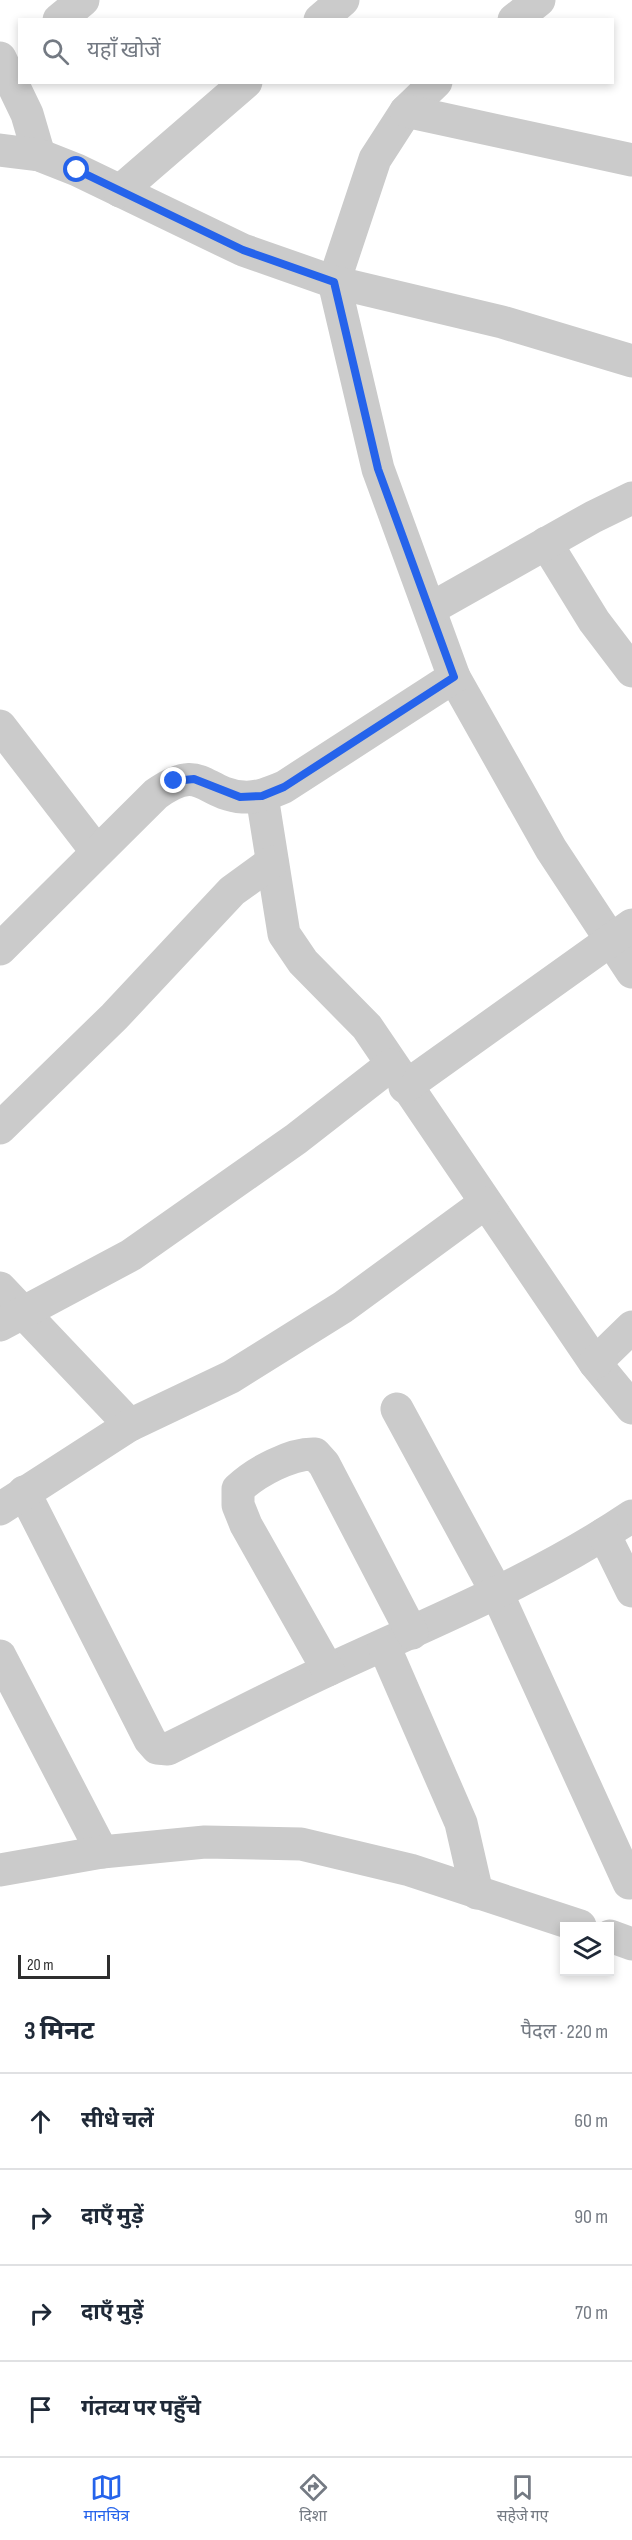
<!DOCTYPE html>
<html lang="hi">
<meta charset="utf-8">
<style>
:root{--surface:#fff;--page:#f6f6f7;--text:#1f2937;--muted:#747a83;--line:#e0e1e3;--accent:#2563eb}
body{margin:0;font-family:"Sofia Sans Condensed","Noto Sans Devanagari",sans-serif;background:var(--page);color:var(--text)}
.controls{position:absolute;right:18px;bottom:18px;display:grid;overflow:hidden;border-radius:0px;box-shadow:0 3px 9px #0003}
.controls button{width:54px;height:54px;display:grid;place-items:center;padding:0;border:0;border-bottom:2px solid var(--line);background:var(--surface);color:var(--text);font:30px sans-serif}
.scale{position:absolute;left:18px;bottom:15px;width:92px;box-sizing:border-box;padding-left:6px;border:3px solid #2e2e2e;border-top:0;font-size:16px;line-height:21px;white-space:nowrap;color:#2e2e2e;-webkit-text-stroke:4px #fff;paint-order:stroke}
.stop{position:absolute;width:18px;height:18px;margin:-14px;border:4px solid #2563eb;border-radius:50%;background:#fff}
.stop.end{background:#2563eb;border-color:#fff;box-shadow:0 2px 6px #0008}
.list{margin:0;padding:0;list-style:none}
h2{display:flex;justify-content:space-between;align-items:center;height:78px;margin:0;padding:0 24px;font-size:26px}
h2 small{font-size:20px;font-weight:400;color:var(--muted)}
.list li{display:grid;grid-template-columns:39px 1fr auto;gap:18px;align-items:center;box-sizing:border-box;height:96px;padding:0 24px;border-top:2px solid var(--line)}
.list b{display:block;font-size:22px;white-space:nowrap}
.list em{font-size:20px;font-style:normal;color:var(--muted)}
.icon{flex:none;width:33px;height:33px;fill:none;stroke:currentColor;stroke-width:2;stroke-linecap:round;stroke-linejoin:round}
.map{position:relative;flex:none;width:632px;height:1994px;overflow:hidden}
.search{position:absolute;background:var(--surface);box-shadow:0 3px 9px #0003;left:18px;right:18px;top:18px;height:66px;display:flex;align-items:center;gap:15px;box-sizing:border-box;padding:0 21px;border-radius:0px;color:var(--muted);font-size:22px}
.sheet{height:462px;background:var(--surface)}
nav{display:flex;justify-content:space-around;align-items:center;box-sizing:border-box;height:84px;border-top:2px solid var(--line);background:var(--surface);font-size:16px;color:var(--muted)}
nav a{display:grid;justify-items:center;gap:3px}
nav .on{color:var(--accent)}
.map>svg:first-child{display:block}
</style>
<div class="map">
<svg width="632" height="1994" viewBox="0 0 632 1994">
<rect width="100%" height="100%" fill="#fff"/>
<g fill="none" stroke-linecap="round" stroke-linejoin="round">
<g stroke="#cbcbcb" stroke-width="33">
<polyline points="59,20 83,0"/>
<polyline points="320,20 343,0"/>
<polyline points="514,20 539,0"/>
<polyline points="0,58 27,114 39,155"/>
<polyline points="436,82 406,111 375,159 334,282 378,469 454,677 551,849 632,972"/>
<polyline points="406,111 632,160"/>
<polyline points="0,150 39,155 77,170 243,250 334,282 502,322 632,361"/>
<polyline points="120,191 246,82"/>
<polyline points="546,543 594,621 632,671"/>
<polyline points="430,609 593,517 632,498"/>
<polyline points="0,726 97,852"/>
<polyline points="262,796 284,934 303,962 367,1027 595,1363 632,1408"/>
<path d="M0,949L156,794C202,761 202,794 243,797C258,798 270,793 284,787L454,677"/>
<polyline points="405,1087 632,925"/>
<polyline points="0,1128 114,1017 232,891 272,862"/>
<polyline points="0,1288 130,1425"/>
<polyline points="0,1325 131,1255 296,1139 391,1065"/>
<polyline points="595,1363 632,1327"/>
<polyline points="397,1409 497,1593 629,1883"/>
<path d="M24,1492L150,1740L157,1748L168,1749C221,1723 274,1695 328,1670C431,1622 537,1580 632,1516"/>
<polyline points="0,1509 130,1425 231,1377 343,1307 485,1203"/>
<polyline points="604,1534 632,1591"/>
<polyline points="384,1646 461,1823 477,1893"/>
<polyline points="0,1656 102,1852"/>
<path d="M328,1670L246,1525L238,1505V1489C256,1472 291,1453 315,1454L324,1464L412,1633"/>
<polyline points="0,1870 102,1852 205,1842 301,1844 410,1870 580,1926"/>
<polyline points="610,1936 632,1944"/>
</g>
</g>
<g fill="none" stroke-linecap="round" stroke-linejoin="round">
<polyline stroke="#2563eb" stroke-width="8" points="77,170 243,250 334,282 378,469 454,677 284,787 262,796 240,797 194,779 174,781"/>
</g>
</svg>
<div class="controls">
<button><svg class="icon" aria-label="layers" viewBox="0 0 24 24"><path d="M12 4l9 5-9 5-9-5zM3 14l9 5 9-5"/></svg></button>
</div>
<div class="scale">20 m</div>
<div class="stop" style="left:77px;top:170px"></div>
<div class="stop end" style="left:174px;top:781px"></div>
<div class="search"><svg class="icon" aria-label="search" viewBox="0 0 24 24"><circle cx="10" cy="10" r="6"/><path d="M15 15l6 6"/></svg>यहाँ खोजें</div>
</div>
<section class="sheet">
<h2>3 मिनट<small>पैदल · 220 m</small></h2>
<ul class="list">
<li><svg class="icon" aria-label="ahead" viewBox="0 0 24 24"><path d="M12 20V5M6 11l6-6 6 6"/></svg><div><b>सीधे चलें</b></div><em>60 m</em></li>
<li><svg class="icon" aria-label="right" viewBox="0 0 24 24"><path d="M7 20v-9h11M14 6l5 5-5 5"/></svg><div><b>दाएँ मुड़ें</b></div><em>90 m</em></li>
<li><svg class="icon" aria-label="right" viewBox="0 0 24 24"><path d="M7 20v-9h11M14 6l5 5-5 5"/></svg><div><b>दाएँ मुड़ें</b></div><em>70 m</em></li>
<li><svg class="icon" aria-label="arrive" viewBox="0 0 24 24"><path d="M6 21V4h12l-3 4 3 4H6"/></svg><div><b>गंतव्य पर पहुँचे</b></div></li>
</ul>
</section>
<nav>
<a class="on"><svg class="icon" aria-label="map" viewBox="0 0 24 24"><path d="M3 6l6-2 6 2 6-2v14l-6 2-6-2-6 2zM9 4v14M15 6v14"/></svg>मानचित्र</a>
<a><svg class="icon" aria-label="directions" viewBox="0 0 24 24"><path d="M12 3l9 9-9 9-9-9zM9 14v-3h6M13 9l2 2-2 2"/></svg>दिशा</a>
<a><svg class="icon" aria-label="saved" viewBox="0 0 24 24"><path d="M7 4h10v16l-5-4-5 4z"/></svg>सहेजे गए</a>
</nav>
